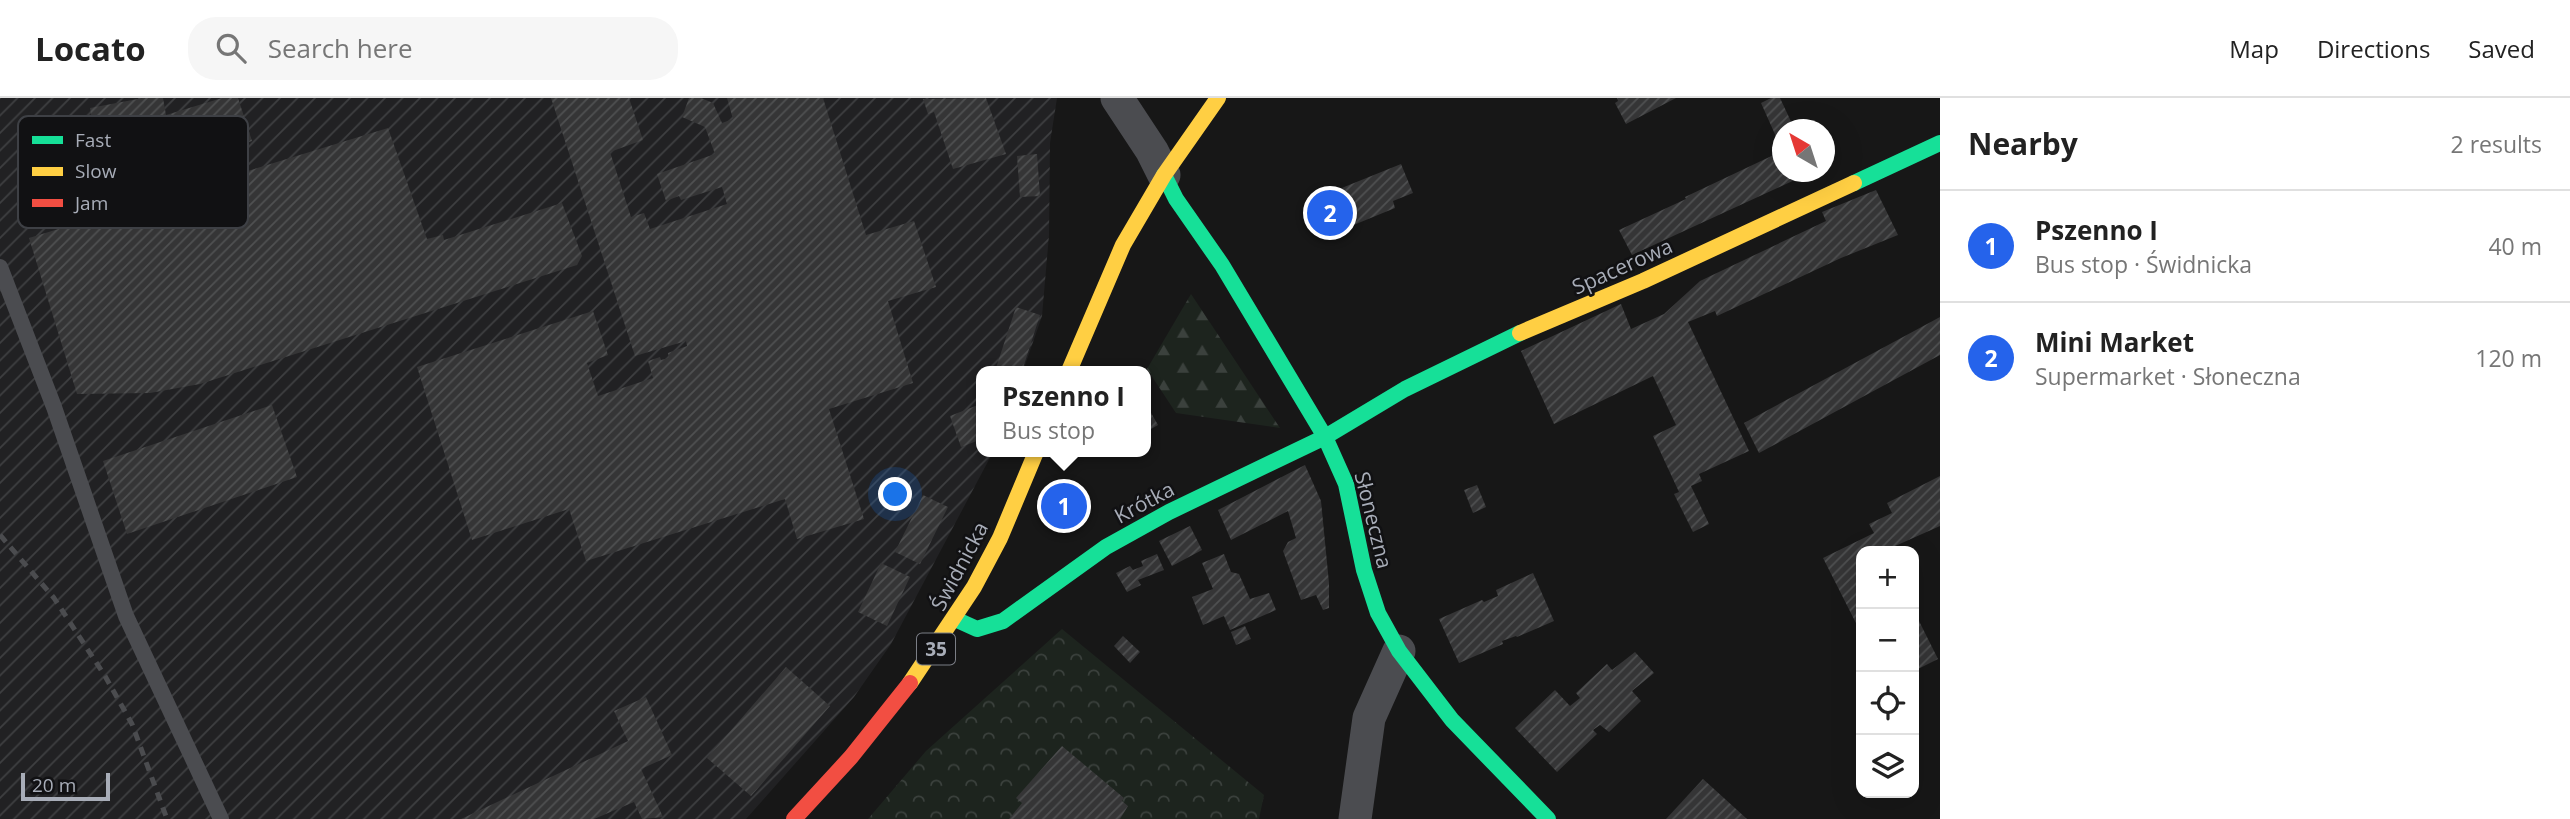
<!DOCTYPE html>
<meta charset="utf-8">
<style>
:root{--surface:#fff;--page:#f6f6f6;--text:#222;--muted:#767676;--line:#e0e0e0;--accent:#2563eb}
body{margin:0;font-family:"Open Sans",sans-serif;background:var(--page);color:var(--text)}
.controls{position:absolute;right:21px;bottom:21px;display:grid;overflow:hidden;border-radius:14px;box-shadow:0 7px 28px #0002}
.controls button{width:63px;height:63px;display:grid;place-items:center;padding:0;border:0;border-bottom:2px solid var(--line);background:var(--surface);color:var(--text);font:35px sans-serif}
.compass{position:absolute;left:1772px;top:21px;width:63px;height:63px;border-radius:50%;background:var(--surface);box-shadow:0 7px 28px #0002;rotate:321deg}
.scale{position:absolute;left:21px;bottom:18px;width:89px;box-sizing:border-box;padding-left:7px;border:4px solid #a8adb8;border-top:0;font-size:19px;line-height:24px;white-space:nowrap;color:#a8adb8;-webkit-text-stroke:5px #111113;paint-order:stroke}
.you{position:absolute;left:896px;top:397px;width:24px;height:24px;margin:-18px;border:5px solid #fff;border-radius:50%;background:#1a73e8;box-shadow:0 0 0 10px #1a73e833}
.badge{display:grid;place-items:center;width:46px;height:46px;border-radius:50%;background:var(--accent);color:#fff;font-size:23px;font-weight:700}
.pin{position:absolute;translate:-50% -50%;border:4px solid #fff;box-shadow:0 2px 7px #0006}
.popup{position:absolute;left:976px;top:268px;width:175px;height:91px;box-sizing:border-box;display:grid;place-content:center;border-radius:14px;background:var(--surface);filter:drop-shadow(0 2px 5px #0005);font-size:23px;white-space:nowrap;color:var(--muted)}
.popup b{font-size:26px;color:var(--text)}
.popup::after{content:'';position:absolute;left:50%;top:100%;margin-left:-14px;border:14px solid transparent;border-top-color:var(--surface)}
.list{margin:0;padding:0;list-style:none}
h2{display:flex;justify-content:space-between;align-items:center;height:91px;margin:0;padding:0 28px;font-size:30px}
h2 small{font-size:23px;font-weight:400;color:var(--muted)}
.list li{display:grid;grid-template-columns:46px 1fr auto;gap:21px;align-items:center;box-sizing:border-box;height:112px;padding:0 28px;border-top:2px solid var(--line)}
.list b{display:block;font-size:26px;white-space:nowrap}
.list p{margin:0;font-size:23px;white-space:nowrap;color:var(--muted)}
.list em{font-size:23px;font-style:normal;color:var(--muted)}
.icon{flex:none;width:38px;height:38px;fill:none;stroke:currentColor;stroke-width:2;stroke-linecap:round;stroke-linejoin:round}
.map{position:relative;flex:none;width:1940px;height:721px;overflow:hidden}
header{display:flex;align-items:center;gap:42px;box-sizing:border-box;height:98px;padding:0 35px;background:var(--surface);border-bottom:2px solid var(--line)}
header strong{font-size:33px}
nav{display:flex;gap:38px;margin-inline-start:auto;font-size:24px}
.search{width:490px;height:63px;background:var(--page);display:flex;align-items:center;gap:18px;box-sizing:border-box;padding:0 24px;border-radius:28px;color:var(--muted);font-size:26px}
main{display:flex}
aside{flex:1;background:var(--surface)}
.map>svg:first-child{display:block}
</style>
<header>
<strong>Locato</strong>
<div class="search"><svg class="icon" aria-label="search" viewBox="0 0 24 24"><circle cx="10" cy="10" r="6"/><path d="M15 15l6 6"/></svg>Search here</div>
<nav><a>Map</a><a>Directions</a><a>Saved</a></nav>
</header>
<main>
<div class="map">
<svg width="1940" height="721" viewBox="0 0 1940 721">
<defs>
<pattern id="industrial-furrows" width="10" height="10" patternUnits="userSpaceOnUse" patternTransform="scale(1.75)"><rect width="10" height="10" fill="#212123"/><path d="M-1 1l2-2M0 10L10 0M9 11l2-2" fill="none" stroke="#3e3f41"/></pattern>
<pattern id="forest-firs" width="22" height="20" patternUnits="userSpaceOnUse" patternTransform="scale(1.75)"><rect width="22" height="20" fill="#1d241e"/><path d="M5 1l3.5 6h-7zM16 11l3.5 6h-7z" fill="#3b413d"/></pattern>
<pattern id="park-crowns" width="20" height="18" patternUnits="userSpaceOnUse" patternTransform="scale(1.75)"><rect width="20" height="18" fill="#1d241e"/><path d="M2 6a3 3 0 1 1 6 0M12 15a3 3 0 1 1 6 0" fill="none" stroke="#3b413d"/></pattern>
<pattern id="building-hatch" width="6" height="6" patternUnits="userSpaceOnUse" patternTransform="scale(1.75)"><rect width="6" height="6" fill="#353536"/><path d="M-1 1l2-2M0 6l6-6M5 7l2-2" fill="none" stroke="#4f5051"/></pattern>
</defs>
<rect width="100%" height="100%" fill="#171717"/>
<polygon fill="url(#industrial-furrows)" points="0,0 1057,0 1050,45 1049,137 1042,218 1023,273 982,273 982,354 993,354 891,546 854,599 746,721 0,721"/>
<polygon fill="url(#forest-firs)" points="1191,196 1280,330 1176,315 1147,271"/>
<polygon fill="url(#park-crowns)" points="1062,531 1264,697 1259,721 868,721 926,653"/>
<g fill="url(#building-hatch)">
<polygon points="143,0 163,0 166,17 222,0 238,0 252,43 190,63 101,77 90,10"/>
<polygon points="551,0 629,0 643,42 610,54 631,119 644,115 650,131 727,106 722,89 681,102 679,98 666,103 657,76 715,56 705,29 682,19 689,0 701,0 713,5 722,25 733,21 727,0 823,0 866,137 914,123 936,189 888,203 913,285 829,311 864,421 797,441 785,401 586,463 569,411 472,442 417,269 593,213 608,257 587,265 598,298 653,280 648,263 660,259 661,262 669,260 668,255 687,248 686,243 635,258"/>
<polygon points="986,0 1006,56 953,71 934,14 928,16 923,1"/>
<polygon points="1617,0 1676,0 1626,26 1615,5 1618,3"/>
<polygon points="1771,0 1780,0 1795,32 1782,32 1782,52 1761,5"/>
<polygon points="388,30 427,141 443,137 444,142 562,105 582,158 577,167 200,286 150,295 77,296 29,140"/>
<polygon points="1782,53 1782,74 1812,74 1632,157 1619,132 1686,101 1685,99"/>
<polygon points="1037,56 1040,98 1020,99 1017,58"/>
<polygon points="1401,66 1413,95 1393,103 1395,110 1322,140 1307,104"/>
<polygon points="1876,92 1898,137 1841,160 1717,218 1715,213 1688,224 1749,353 1699,376 1702,383 1691,388 1709,426 1693,434 1674,396 1679,394 1653,338 1676,327 1653,278 1554,326 1521,253 1621,206 1631,231 1664,216 1700,183 1826,123 1822,114"/>
<polygon points="1016,209 1040,217 1022,273 995,273"/>
<polygon points="1940,219 1940,257 1759,355 1744,325"/>
<polygon points="1146,306 1158,327 1146,334"/>
<polygon points="272,307 297,379 127,436 103,363"/>
<polygon points="978,307 982,316 982,341 961,349 950,318"/>
<polygon points="1305,367 1321,403 1329,485 1329,510 1323,512 1316,497 1301,502 1283,453 1288,444 1296,440 1288,413 1231,442 1218,412"/>
<polygon points="1940,378 1940,428 1884,453 1861,453 1861,535 1823,460 1874,435 1869,426 1892,415 1887,405"/>
<polygon points="1477,387 1486,409 1473,415 1464,392"/>
<polygon points="923,397 948,409 920,466 895,454"/>
<polygon points="1190,428 1202,452 1172,468 1159,443"/>
<polygon points="1157,456 1164,472 1138,482 1141,487 1127,494 1116,475 1130,468 1133,472 1143,468 1141,463"/>
<polygon points="1224,456 1231,474 1239,476 1250,501 1269,495 1276,512 1230,532 1224,518 1203,527 1192,499 1213,491 1202,465"/>
<polygon points="881,465 910,479 887,528 858,514"/>
<polygon points="1533,475 1554,523 1517,539 1516,538 1502,543 1503,546 1459,565 1439,521 1482,502 1484,504 1498,498 1496,492"/>
<polygon points="1914,513 1938,561 1914,573"/>
<polygon points="1245,528 1251,541 1236,547 1231,534"/>
<polygon points="1123,538 1140,554 1130,565 1114,548"/>
<polygon points="1635,554 1654,575 1632,593 1641,603 1609,634 1600,627 1593,632 1597,636 1557,674 1515,630 1555,592 1570,608 1580,600 1576,595 1607,566 1612,572"/>
<polygon points="786,569 830,608 751,698 707,660"/>
<polygon points="646,599 672,657 641,671 663,719 642,721 634,704 594,721 461,721 628,643 614,613"/>
<polygon points="1062,648 1124,700 1122,703 1128,708 1120,721 1009,721 1022,705 1016,700"/>
<polygon points="1703,681 1747,721 1666,721"/>
</g>
<g fill="none" stroke-linecap="round" stroke-linejoin="round">
<polyline stroke="#4b4c50" stroke-width="16" points="0,169 54,309 126,518 221,721"/>
<g stroke="#4b4c50" stroke-width="33">
<polyline points="1117,0 1152,53 1164,77"/>
<polyline points="1355,721 1369,620 1399,553"/>
</g>
<g stroke="#16e098" stroke-width="16">
<polyline points="1164,77 1176,101 1222,167 1325,339 1346,386 1364,472 1378,515 1399,553 1452,622 1548,721"/>
<polyline points="1854,85 1940,45"/>
<polyline points="955,521 977,531 1003,523 1106,449 1169,414 1325,339 1405,291 1520,235"/>
</g>
<g stroke="#ffcf43" stroke-width="16">
<polyline points="1520,235 1643,183 1854,85"/>
<polyline points="1069,273 1123,147 1164,77 1218,0"/>
<polyline points="910,585 974,489 1000,440 1036,354"/>
</g>
<polyline stroke="#f24e42" stroke-width="16" points="794,721 851,659 910,585"/>
<polyline stroke="#4b4c4f" stroke-width="5" stroke-dasharray="9 7" stroke-linecap="butt" points="0,437 54,500 105,578 132,626 167,721"/>
</g>
<g text-anchor="middle" dominant-baseline="central" stroke-width="5" stroke-linejoin="round" paint-order="stroke">
<rect fill="#111113" stroke="#7b7e86" stroke-width="2" x="917" y="535.5" width="38" height="31" rx="5"/>
<g font-size="19" font-weight="bold" fill="#a8adb8">
<text x="936" y="551">35</text>
</g>
<g font-size="21" fill="#a8adb8" stroke="#111113">
<text transform="translate(1622 168) rotate(-24)">Spacerowa</text>
<text transform="translate(1144 404) rotate(-28)">Krótka</text>
<text transform="translate(1374 422) rotate(76)">Słoneczna</text>
<text transform="translate(959 468) rotate(-62)">Świdnicka</text>
</g>
</g>
<rect x="18" y="18" width="230" height="112" rx="10" fill="#111113" stroke="#3e4045" stroke-width="2"/>
<rect x="32" y="38" width="31" height="8" fill="#16e098"/>
<rect x="32" y="69" width="31" height="9" fill="#ffcf43"/>
<rect x="32" y="101" width="31" height="8" fill="#f24e42"/>
<g font-size="19" fill="#a8adb8">
<text x="75" y="49">Fast</text>
<text x="75" y="80">Slow</text>
<text x="75" y="112">Jam</text>
</g>
</svg>
<div class="controls">
<button>+</button>
<button>−</button>
<button><svg class="icon" aria-label="locate" viewBox="0 0 24 24"><circle cx="12" cy="12" r="6"/><path d="M12 2v4M12 18v4M2 12h4M18 12h4"/></svg></button>
<button><svg class="icon" aria-label="layers" viewBox="0 0 24 24"><path d="M12 4l9 5-9 5-9-5zM3 14l9 5 9-5"/></svg></button>
</div>
<svg class="compass" viewBox="-18 -18 36 36"><path d="M0-13l5 13h-10z" fill="#e53935"/><path d="M0 13l5-13h-10z" fill="#767676"/></svg>
<div class="scale">20 m</div>
<div class="you"></div>
<div class="pin badge" style="left:1064px;top:408px">1</div>
<div class="popup"><b>Pszenno I</b>Bus stop</div>
<div class="pin badge" style="left:1330px;top:115px">2</div>
</div>
<aside>
<h2>Nearby<small>2 results</small></h2>
<ul class="list">
<li><span class="badge">1</span><div><b>Pszenno I</b><p>Bus stop · Świdnicka</p></div><em>40 m</em></li>
<li><span class="badge">2</span><div><b>Mini Market</b><p>Supermarket · Słoneczna</p></div><em>120 m</em></li>
</ul>
</aside>
</main>
